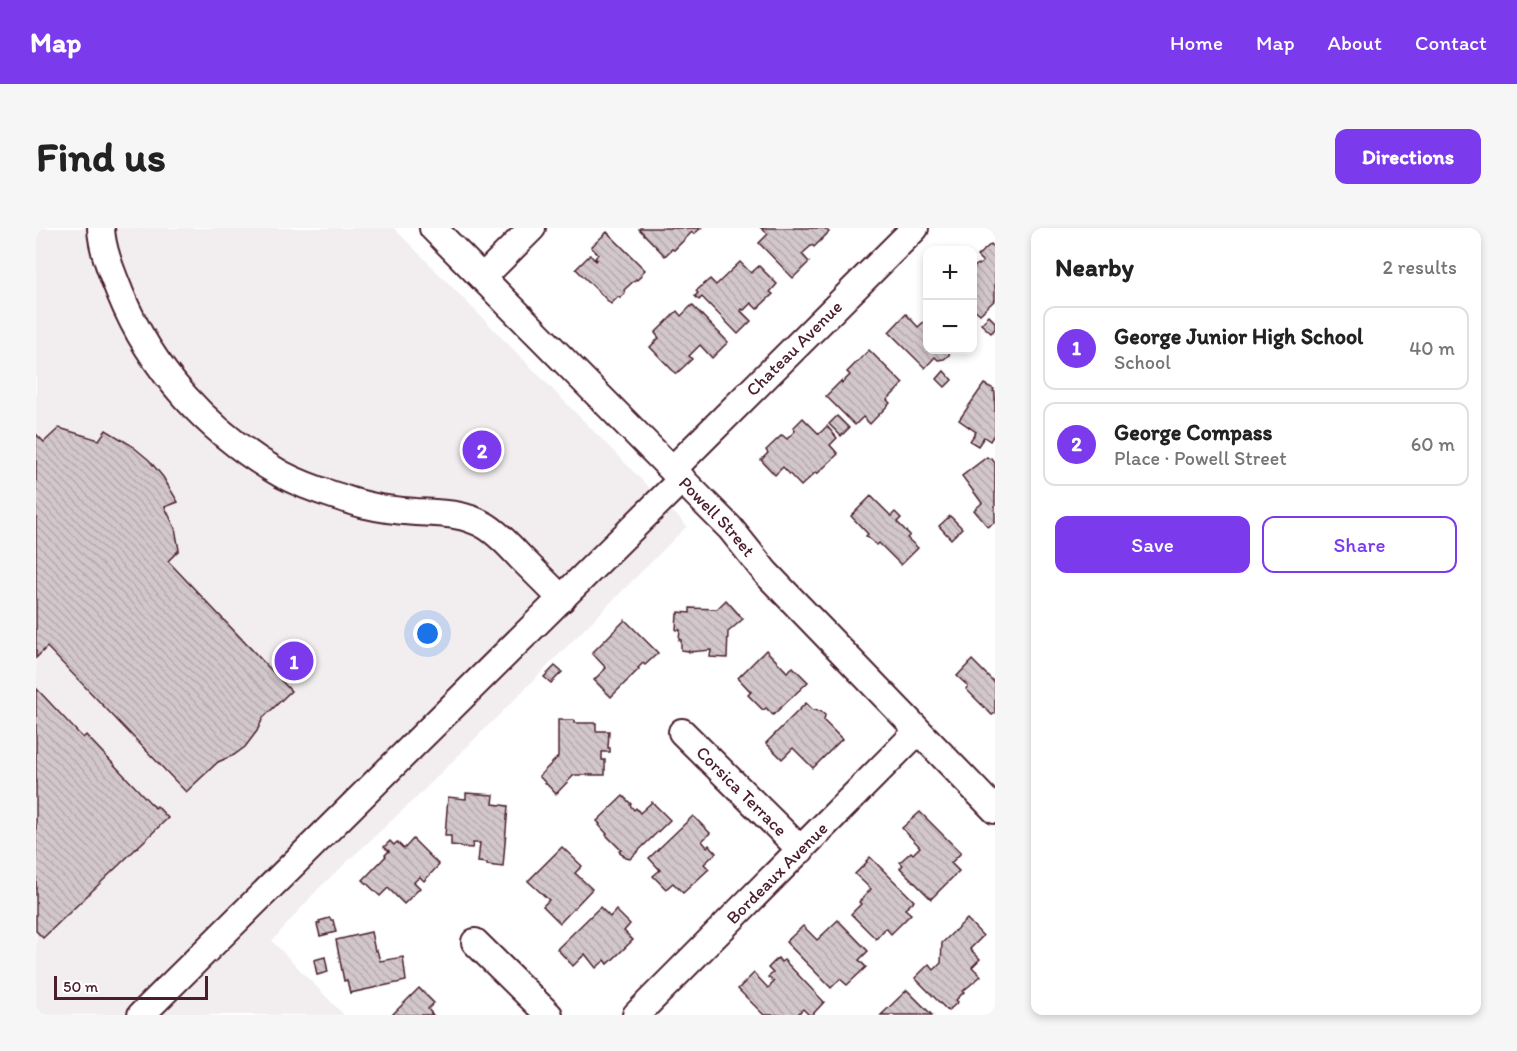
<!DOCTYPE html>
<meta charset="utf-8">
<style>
:root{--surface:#fff;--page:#f6f6f6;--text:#222;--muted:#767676;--line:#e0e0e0;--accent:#7c3aed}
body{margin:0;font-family:Itim,sans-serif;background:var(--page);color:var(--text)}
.controls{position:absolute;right:18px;top:18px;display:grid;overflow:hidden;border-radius:12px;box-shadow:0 3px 9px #0003}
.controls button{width:54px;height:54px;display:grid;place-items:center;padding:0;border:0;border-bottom:2px solid var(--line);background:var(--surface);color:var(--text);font:30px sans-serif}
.scale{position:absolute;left:18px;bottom:15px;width:154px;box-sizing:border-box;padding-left:6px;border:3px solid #4a1f2b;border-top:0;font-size:16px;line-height:21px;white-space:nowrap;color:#4a1f2b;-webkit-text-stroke:4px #fff;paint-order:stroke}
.you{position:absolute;left:392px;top:406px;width:21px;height:21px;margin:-15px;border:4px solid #fff;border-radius:50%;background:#1a73e8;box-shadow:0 0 0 9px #1a73e833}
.badge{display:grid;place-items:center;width:39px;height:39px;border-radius:50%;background:var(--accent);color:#fff;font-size:20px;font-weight:700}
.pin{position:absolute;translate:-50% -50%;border:3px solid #fff;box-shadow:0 2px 6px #0006}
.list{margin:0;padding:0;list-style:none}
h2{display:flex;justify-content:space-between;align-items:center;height:78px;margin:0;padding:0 24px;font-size:26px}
h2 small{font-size:20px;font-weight:400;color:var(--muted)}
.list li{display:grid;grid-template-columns:39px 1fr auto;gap:18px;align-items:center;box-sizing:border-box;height:84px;margin:0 12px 12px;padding:0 12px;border:2px solid var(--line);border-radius:12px}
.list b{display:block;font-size:22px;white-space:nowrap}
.list p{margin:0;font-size:20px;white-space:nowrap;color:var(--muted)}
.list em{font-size:20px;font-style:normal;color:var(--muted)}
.actions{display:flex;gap:12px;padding:18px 24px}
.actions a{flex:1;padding:14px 0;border:2px solid var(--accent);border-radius:12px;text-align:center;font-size:21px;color:var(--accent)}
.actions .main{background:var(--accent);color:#fff}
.map{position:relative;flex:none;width:959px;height:787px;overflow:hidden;border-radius:12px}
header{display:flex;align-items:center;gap:36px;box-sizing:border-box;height:84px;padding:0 30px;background:var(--accent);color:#fff}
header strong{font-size:28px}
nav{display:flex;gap:33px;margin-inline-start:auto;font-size:21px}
.intro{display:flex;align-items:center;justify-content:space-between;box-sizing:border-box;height:144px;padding:0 36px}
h1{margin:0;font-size:42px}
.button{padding:15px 27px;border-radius:12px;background:var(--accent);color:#fff;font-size:21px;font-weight:700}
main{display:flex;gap:36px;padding:0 36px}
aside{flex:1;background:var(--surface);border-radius:12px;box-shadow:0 3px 9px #0003}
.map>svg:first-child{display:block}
</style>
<header>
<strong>Map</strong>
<nav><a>Home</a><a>Map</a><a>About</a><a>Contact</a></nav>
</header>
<div class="intro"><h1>Find us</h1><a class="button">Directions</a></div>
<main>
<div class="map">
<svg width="959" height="787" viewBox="0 0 959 787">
<defs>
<pattern id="building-back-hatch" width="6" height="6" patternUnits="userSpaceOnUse" patternTransform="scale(1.5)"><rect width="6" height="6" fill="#d2c7cb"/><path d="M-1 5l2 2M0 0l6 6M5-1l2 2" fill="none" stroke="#b6aaae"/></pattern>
</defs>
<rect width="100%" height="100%" fill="#fff"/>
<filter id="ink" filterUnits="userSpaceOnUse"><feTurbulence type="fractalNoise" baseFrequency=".0167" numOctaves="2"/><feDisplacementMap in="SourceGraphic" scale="12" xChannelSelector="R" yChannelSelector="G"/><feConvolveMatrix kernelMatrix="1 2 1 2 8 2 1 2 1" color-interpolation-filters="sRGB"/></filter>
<g filter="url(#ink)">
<polygon fill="#f2eeef" points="0,0 358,0 651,298 382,568 283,660 236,713 308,787 0,787"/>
<g fill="url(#building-back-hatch)" stroke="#4a1f2b" stroke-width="1.5">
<polygon points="604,0 665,0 658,6 656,4 638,22 636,21 629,28 603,1"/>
<polygon points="725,0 788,0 793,4 778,19 776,17 766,26 773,34 757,50 723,15 732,6"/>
<polygon points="571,4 609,42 605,46 606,47 601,52 600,51 588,62 589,66 584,70 582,69 575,76 540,41 554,27 560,33 561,32 559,30 562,26 555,19"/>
<polygon points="955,16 959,20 959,72 944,86 936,79 936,41 942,36 943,37 947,34 941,28"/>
<polygon points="704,34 715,45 723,38 741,56 734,64 737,66 721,81 715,75 708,82 706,81 705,83 715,93 702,106 666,69 663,72 659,68 662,65 660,63 674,51 680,57"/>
<polygon points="656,77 692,114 676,130 664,117 653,128 656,131 640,146 614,119 623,110 619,105 641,83 645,88"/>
<polygon points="870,86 882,99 892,90 892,122 914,122 913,127 908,131 902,132 899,129 889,140 853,104"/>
<polygon points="953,88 959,94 959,101 955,105 945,96"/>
<polygon points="833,122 867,156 851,172 854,175 834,196 827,189 819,197 790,168 805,153 806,155 814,147 811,144"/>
<polygon points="908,143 916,152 909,159 901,151"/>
<polygon points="948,156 958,161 957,163 959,164 959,205 954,213 948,209 942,218 934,213 940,204 923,192"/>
<polygon points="801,188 813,200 805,208 793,196"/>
<polygon points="767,190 783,206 791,198 801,210 794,217 802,226 781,246 780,244 765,258 747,239 739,247 725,232 732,225 730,222 746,207 751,211 759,203 757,200"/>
<polygon points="23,200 63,212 70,202 95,217 113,232 127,249 142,274 129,279 139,300 143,322 132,333 255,463 227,490 221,503 209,519 198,527 182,534 150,564 11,419 0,430 0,206 8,214"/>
<polygon points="951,229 954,231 955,230 959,235 959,294 952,299 938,282 946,275 926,248"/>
<polygon points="835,268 855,288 859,284 865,290 861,294 874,307 871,310 882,320 865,337 843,315 841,317 830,308 832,306 815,288"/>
<polygon points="914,288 926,300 915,311 903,298"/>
<polygon points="690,372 707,391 692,404 691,430 674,429 675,422 653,424 653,423 645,422 645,412 643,412 644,402 640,402 641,386 643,386 643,384 654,385 654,380 681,381"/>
<polygon points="589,392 622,425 609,437 607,435 602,440 603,441 575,469 558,452 570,440 556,425"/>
<polygon points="730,422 751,444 757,439 772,454 737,487 730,480 727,482 712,467 715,464 702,450"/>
<polygon points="936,432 959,455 959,485 956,487 930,461 932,458 921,448"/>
<polygon points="519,438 526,444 515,455 508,449"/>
<polygon points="0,460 47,510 50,507 119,580 121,578 132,590 7,710 0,703"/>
<polygon points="770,475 777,482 784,483 789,487 788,493 806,511 777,540 757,520 746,531 730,515"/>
<polygon points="522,492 538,492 538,495 560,495 560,503 573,503 572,520 574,520 574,524 566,524 566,532 569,532 569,547 538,547 520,566 503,548 522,529"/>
<polygon points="430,565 458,567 457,576 472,578 467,639 451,637 451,635 442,634 444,615 437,615 436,620 425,619 425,618 415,617 415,608 409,608 412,569 430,571"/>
<polygon points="587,568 595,576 594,577 598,582 600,580 604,585 616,574 634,592 594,631 590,630 583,623 585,622 570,607 571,606 563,597 564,596 561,593"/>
<polygon points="884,584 925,625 915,635 923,643 895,671 864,640 867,637 864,634 875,624 877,626 884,619 866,600"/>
<polygon points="657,588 674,605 666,613 671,619 673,617 680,625 668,636 673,641 647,665 637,655 630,661 617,648 624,642 613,630"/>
<polygon points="377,611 403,637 388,653 384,649 378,654 384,660 368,676 352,660 344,668 327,652 350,628 349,627 353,623 348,619 354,613 358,617 361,614 368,621"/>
<polygon points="526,619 546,638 539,645 556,661 524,695 507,678 513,672 492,653"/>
<polygon points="834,629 878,673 869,681 875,686 855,706 850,700 840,711 815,686 825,676 823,674 835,661 819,646 831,634 830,633"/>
<polygon points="564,679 574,689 580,682 594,696 588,703 597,712 572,736 569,732 560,740 549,726 537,738 521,721"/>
<polygon points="294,690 295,692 297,692 300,704 284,708 281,696 284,695 283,693"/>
<polygon points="931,691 947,708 934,721 944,731 936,739 945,748 927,763 928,764 920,772 922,774 912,783 879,750 893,736 898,742 905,735 906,715"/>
<polygon points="802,692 832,723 823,732 830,739 811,757 804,751 795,760 750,714 767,698 781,712"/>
<polygon points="335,704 339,723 341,722 344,733 367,729 370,753 314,765 311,752 308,753 300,712"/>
<polygon points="289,729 292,744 281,747 278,732"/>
<polygon points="742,730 745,734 748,732 788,774 776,787 773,787 767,781 761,787 728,787 702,761 718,745 732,760 738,754 732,749 737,745 732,740"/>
<polygon points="383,760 398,775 392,781 397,787 356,787"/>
<polygon points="871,762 896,787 845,787"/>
</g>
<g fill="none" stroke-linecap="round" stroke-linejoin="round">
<g stroke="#4a1f2b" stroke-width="30">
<g id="minor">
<path d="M65,0C66,22 76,45 84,65C115,142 173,205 245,246C262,255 281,262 300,268C310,271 320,275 330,277C346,281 364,283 380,284C405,285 428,285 450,298C463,306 474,318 484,329C498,343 512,357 526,371"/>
<path id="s1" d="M397,0L672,278L694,300L730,345L959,582"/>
<polyline points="447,49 496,0"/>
<path id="s2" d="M637,241L879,0"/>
<path id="s3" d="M646,504L765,622"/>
<polyline points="439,714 513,787"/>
<polyline points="105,787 646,251"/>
<path id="s4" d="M600,787L882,503"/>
</g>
</g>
<use href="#minor" stroke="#fff" stroke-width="26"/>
</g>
</g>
<g text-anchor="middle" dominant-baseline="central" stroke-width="4.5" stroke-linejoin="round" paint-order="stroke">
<g font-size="18" fill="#4a1f2b" stroke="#fff">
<text stroke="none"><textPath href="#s2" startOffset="171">Chateau Avenue</textPath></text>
<text stroke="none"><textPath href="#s1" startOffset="405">Powell Street</textPath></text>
<text stroke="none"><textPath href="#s3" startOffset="84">Corsica Terrace</textPath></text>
<text stroke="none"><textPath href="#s4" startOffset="200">Bordeaux Avenue</textPath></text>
</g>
</g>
</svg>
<div class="controls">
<button>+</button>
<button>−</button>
</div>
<div class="scale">50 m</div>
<div class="you"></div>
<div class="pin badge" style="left:258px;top:433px">1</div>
<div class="pin badge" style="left:446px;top:222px">2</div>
</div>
<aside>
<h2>Nearby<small>2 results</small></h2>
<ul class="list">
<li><span class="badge">1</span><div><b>George Junior High School</b><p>School</p></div><em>40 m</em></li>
<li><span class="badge">2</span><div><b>George Compass</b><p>Place · Powell Street</p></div><em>60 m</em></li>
</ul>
<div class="actions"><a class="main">Save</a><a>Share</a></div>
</aside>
</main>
